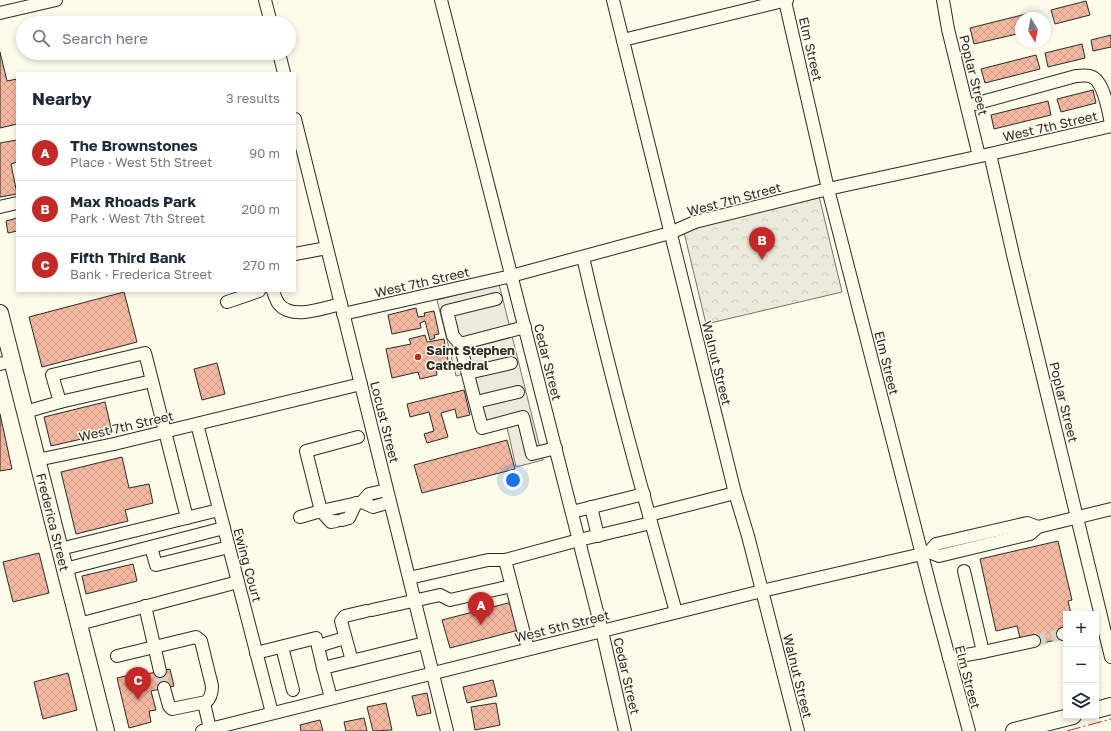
<!DOCTYPE html>
<meta charset="utf-8">
<style>
:root{--surface:#fff;--page:#f2f2f3;--text:#1f2937;--muted:#747a83;--line:#e0e1e3;--accent:#c62828}
body{margin:0;font-family:"Golos Text",sans-serif;background:var(--page);color:var(--text)}
.controls{position:absolute;right:12px;bottom:12px;display:grid;overflow:hidden;border-radius:0px;box-shadow:0 2px 6px #0003}
.controls button{width:36px;height:36px;display:grid;place-items:center;padding:0;border:0;border-bottom:1px solid var(--line);background:var(--surface);color:var(--text);font:20px sans-serif}
.compass{position:absolute;left:1015px;top:12px;width:36px;height:36px;border-radius:50%;background:var(--surface);box-shadow:0 2px 6px #0003;rotate:170deg}
.you{position:absolute;left:513px;top:480px;width:14px;height:14px;margin:-10px;border:3px solid #fff;border-radius:50%;background:#1a73e8;box-shadow:0 0 0 6px #1a73e833}
.badge{display:grid;place-items:center;width:26px;height:26px;border-radius:50%;background:var(--accent);color:#fff;font-size:13px;font-weight:700}
.pin{position:absolute;translate:-50% -33px;filter:drop-shadow(0 1px 2px #0008)}
.pin::after{content:'';position:absolute;top:21px;width:14px;height:12px;background:inherit;clip-path:polygon(0 0,100% 0,50% 100%)}
.list{margin:0;padding:0;list-style:none}
h2{display:flex;justify-content:space-between;align-items:center;height:52px;margin:0;padding:0 16px;font-size:17px}
h2 small{font-size:13px;font-weight:400;color:var(--muted)}
.list li{display:grid;grid-template-columns:26px 1fr auto;gap:12px;align-items:center;box-sizing:border-box;height:56px;padding:0 16px;border-top:1px solid var(--line)}
.list b{display:block;font-size:15px;white-space:nowrap}
.list p{margin:0;font-size:13px;white-space:nowrap;color:var(--muted)}
.list em{font-size:13px;font-style:normal;color:var(--muted)}
.icon{flex:none;width:22px;height:22px;fill:none;stroke:currentColor;stroke-width:2;stroke-linecap:round;stroke-linejoin:round}
.map{position:relative;flex:none;width:1111px;height:731px;overflow:hidden}
.search{position:absolute;background:var(--surface);box-shadow:0 2px 6px #0003;left:16px;top:16px;width:280px;height:44px;display:flex;align-items:center;gap:10px;box-sizing:border-box;padding:0 14px;border-radius:22px;color:var(--muted);font-size:15px}
.panel{position:absolute;background:var(--surface);box-shadow:0 2px 6px #0003;left:16px;top:72px;width:280px;height:220px;border-radius:0px}
.map>svg:first-child{display:block}
</style>
<div class="map">
<svg width="1111" height="731" viewBox="0 0 1111 731">
<defs>
<pattern id="park-crowns" width="20" height="18" patternUnits="userSpaceOnUse"><rect width="20" height="18" fill="#ecebdb"/><path d="M2 6a3 3 0 1 1 6 0M12 15a3 3 0 1 1 6 0" fill="none" stroke="#cbcabc"/></pattern>
<pattern id="building-cross-hatch" width="8" height="8" patternUnits="userSpaceOnUse"><rect width="8" height="8" fill="#f2b8a0"/><path d="M0 0l8 8M0 8l8-8" fill="none" stroke="#d09e8a"/></pattern>
</defs>
<rect width="100%" height="100%" fill="#fdfbea"/>
<polygon fill="url(#park-crowns)" stroke="#74746e" points="819,196 842,292 706,324 683,228"/>
<polygon fill="#eceadb" stroke="#74746e" points="499,284 543,460 516,467 507,427 481,434 466,373 456,376 437,300"/>
<g fill="url(#building-cross-hatch)" stroke="#2b2b2b">
<polygon points="1086,1 1090,15 1055,24 1051,10"/>
<polygon points="1026,14 1027,18 1021,18 1021,33 974,44 970,28"/>
<polygon points="1111,35 1111,47 1093,51 1091,40"/>
<polygon points="1082,44 1085,58 1048,67 1045,53"/>
<polygon points="0,52 7,81 17,79 17,124 0,128"/>
<polygon points="1036,55 1040,69 985,83 981,69"/>
<polygon points="1093,90 1096,103 1061,112 1057,99"/>
<polygon points="1048,101 1051,115 994,129 991,115"/>
<polygon points="17,140 17,162 11,164 17,194 0,197 0,143"/>
<polygon points="17,218 17,231 8,233 6,221"/>
<polygon points="124,292 137,342 42,367 29,317"/>
<polygon points="416,308 418,317 425,316 424,313 434,311 439,334 434,335 435,338 430,340 425,321 420,323 421,328 392,334 388,315"/>
<polygon points="425,335 427,342 444,339 449,365 436,368 437,375 420,379 418,372 392,378 386,349 411,344 409,339"/>
<polygon points="217,363 225,394 202,400 194,369"/>
<polygon points="464,390 470,415 457,418 455,409 441,413 448,437 427,443 424,434 434,431 429,412 410,417 407,404"/>
<polygon points="105,402 112,432 51,446 44,417"/>
<polygon points="0,414 12,469 0,471"/>
<polygon points="507,440 515,469 422,493 414,465"/>
<polygon points="122,457 129,488 149,484 153,503 125,510 128,521 76,534 61,472"/>
<polygon points="1058,541 1072,600 1068,601 1071,614 1066,614 1066,627 1062,628 1064,638 1035,645 1033,635 1020,638 1017,626 996,631 980,559"/>
<polygon points="39,553 49,593 13,602 3,562"/>
<polygon points="133,564 137,581 86,594 82,576"/>
<polygon points="512,602 519,630 450,648 442,620"/>
<polygon points="170,669 174,686 151,691 156,710 149,711 151,722 129,728 117,678 146,671 147,674"/>
<polygon points="68,673 77,710 43,719 34,682"/>
<polygon points="493,680 497,696 467,703 463,687"/>
<polygon points="427,693 431,713 417,716 412,696"/>
<polygon points="386,703 392,730 373,731 367,707"/>
<polygon points="496,703 500,725 475,730 471,707"/>
<polygon points="364,718 367,731 346,731 344,722"/>
<polygon points="320,720 323,731 301,731 300,725"/>
</g>
<g fill="none" stroke-linecap="round" stroke-linejoin="round">
<g stroke="#d3d1c4" stroke-width="12" stroke-dasharray="12 6" stroke-linecap="butt">
<polyline points="1034,641 1063,634"/>
<polyline points="160,671 164,688"/>
</g>
<g stroke="#2b2b2b" stroke-width="14">
<g id="minor">
<polyline points="265,0 271,23"/>
<polyline points="441,0 602,631 625,731"/>
<polyline points="613,0 735,493 748,536 798,731"/>
<polyline points="943,0 948,29 979,156"/>
<polyline points="785,1 828,189 936,609 969,731"/>
<polyline points="0,13 56,0"/>
<polyline points="623,40 787,0"/>
<polyline points="279,53 284,73"/>
<path d="M967,106L1076,76C1080,76 1085,75 1089,76C1104,78 1108,111 1111,123"/>
<polyline points="295,119 447,731"/>
<polyline points="990,154 1014,259 1111,657"/>
<polyline points="0,207 17,203"/>
<polyline points="295,254 327,248"/>
<path d="M583,257C610,376 643,494 676,612"/>
<path d="M273,291C274,295 276,299 278,303C291,321 324,308 341,304"/>
<polyline points="227,302 259,291"/>
<polyline points="343,314 511,276 670,233 695,222 828,189 990,154 1111,126"/>
<polyline points="525,327 460,344 482,428 523,417 532,454 556,448"/>
<polyline points="460,344 453,336 447,311 496,299"/>
<polyline points="0,364 12,361"/>
<polyline points="468,373 511,363"/>
<polyline points="60,402 152,381"/>
<polyline points="476,402 518,392"/>
<polyline points="25,412 60,402 52,375 145,353 187,518"/>
<polyline points="197,424 272,713"/>
<polyline points="358,437 306,451 321,511 362,502 369,494 387,490"/>
<polyline points="37,460 114,444 361,384"/>
<polyline points="362,502 373,507 390,502"/>
<polyline points="591,507 598,536"/>
<polyline points="572,512 644,494"/>
<polyline points="649,515 735,493"/>
<polyline points="300,517 321,511 331,522 336,521"/>
<polyline points="342,520 349,518 356,503"/>
<polyline points="151,547 156,565 229,547"/>
<polyline points="60,549 219,510"/>
<polyline points="929,552 939,556 1030,534 1038,527 1111,509"/>
<polyline points="505,560 528,649"/>
<polyline points="65,569 224,528"/>
<polyline points="409,578 488,560 505,560 579,540 651,523"/>
<polyline points="145,606 160,671"/>
<polyline points="372,610 440,595 450,600 511,586"/>
<polyline points="79,624 238,582"/>
<polyline points="1063,634 1066,633"/>
<polyline points="318,646 345,638"/>
<polyline points="282,647 293,690"/>
<polyline points="983,652 1034,641"/>
<polyline points="256,653 316,638 323,668"/>
<path d="M117,656L196,637L201,641L212,686C212,693 211,698 206,702L172,709L169,706L164,688"/>
<polyline points="949,658 983,652 964,571"/>
<polyline points="352,661 341,621 345,616 366,611"/>
<polyline points="331,698 323,668 425,643"/>
<polyline points="204,703 210,729"/>
<polyline points="202,731 762,591 922,554 929,552 936,544 1027,523 1038,527"/>
</g>
</g>
<g stroke="#2b2b2b" stroke-width="18">
<g id="major">
<polyline points="0,313 106,731"/>
<polyline points="1096,710 1111,706"/>
<polyline points="1014,731 1073,716"/>
</g>
</g>
<use href="#minor" stroke="#fdfbea" stroke-width="12"/>
<use href="#major" stroke="#fdfbea" stroke-width="16"/>
<polyline stroke="#c62828" stroke-width="1" stroke-dasharray="14 3 2 3" stroke-linecap="butt" points="1067,731 1111,719"/>
</g>
<circle fill="#c62828" stroke="#fdfbea" stroke-width="1.5" cx="418" cy="357" r="4"/>
<g text-anchor="middle" dominant-baseline="central" stroke-width="3" stroke-linejoin="round" paint-order="stroke">
<g font-size="13" fill="#2b2b2b" stroke="#fdfbea">
<text transform="translate(811 49) rotate(77)">Elm Street</text>
<text transform="translate(974 75) rotate(76)">Poplar Street</text>
<text transform="translate(1050 126) rotate(-13)">West 7th Street</text>
<text transform="translate(734 199) rotate(-15)">West 7th Street</text>
<text transform="translate(422 282) rotate(-13)">West 7th Street</text>
<text transform="translate(548 362) rotate(76)">Cedar Street</text>
<text transform="translate(717 363) rotate(76)">Walnut Street</text>
<text transform="translate(887 363) rotate(76)">Elm Street</text>
<text transform="translate(1064 402) rotate(76)">Poplar Street</text>
<text transform="translate(385 422) rotate(76)">Locust Street</text>
<text transform="translate(126 426) rotate(-13)">West 7th Street</text>
<text transform="translate(53 522) rotate(76)">Frederica Street</text>
<text transform="translate(248 565) rotate(75)">Ewing Court</text>
<text transform="translate(562 626) rotate(-14)">West 5th Street</text>
<text transform="translate(627 676) rotate(77)">Cedar Street</text>
<text transform="translate(798 676) rotate(76)">Walnut Street</text>
<text transform="translate(968 677) rotate(75)">Elm Street</text>
</g>
<g font-size="13" font-weight="bold" fill="#2b2b2b" stroke="#fdfbea" text-anchor="start">
<text x="426" y="350">Saint Stephen<tspan x="426" dy="15">Cathedral</tspan></text>
</g>
</g>
</svg>
<div class="controls">
<button>+</button>
<button>−</button>
<button><svg class="icon" aria-label="layers" viewBox="0 0 24 24"><path d="M12 4l9 5-9 5-9-5zM3 14l9 5 9-5"/></svg></button>
</div>
<svg class="compass" viewBox="-18 -18 36 36"><path d="M0-13l5 13h-10z" fill="#e53935"/><path d="M0 13l5-13h-10z" fill="#747a83"/></svg>
<div class="you"></div>
<div class="pin badge" style="left:481px;top:625px">A</div>
<div class="pin badge" style="left:762px;top:260px">B</div>
<div class="pin badge" style="left:138px;top:700px">C</div>
<div class="search"><svg class="icon" aria-label="search" viewBox="0 0 24 24"><circle cx="10" cy="10" r="6"/><path d="M15 15l6 6"/></svg>Search here</div>
<section class="panel">
<h2>Nearby<small>3 results</small></h2>
<ul class="list">
<li><span class="badge">A</span><div><b>The Brownstones</b><p>Place · West 5th Street</p></div><em>90 m</em></li>
<li><span class="badge">B</span><div><b>Max Rhoads Park</b><p>Park · West 7th Street</p></div><em>200 m</em></li>
<li><span class="badge">C</span><div><b>Fifth Third Bank</b><p>Bank · Frederica Street</p></div><em>270 m</em></li>
</ul>
</section>
</div>
